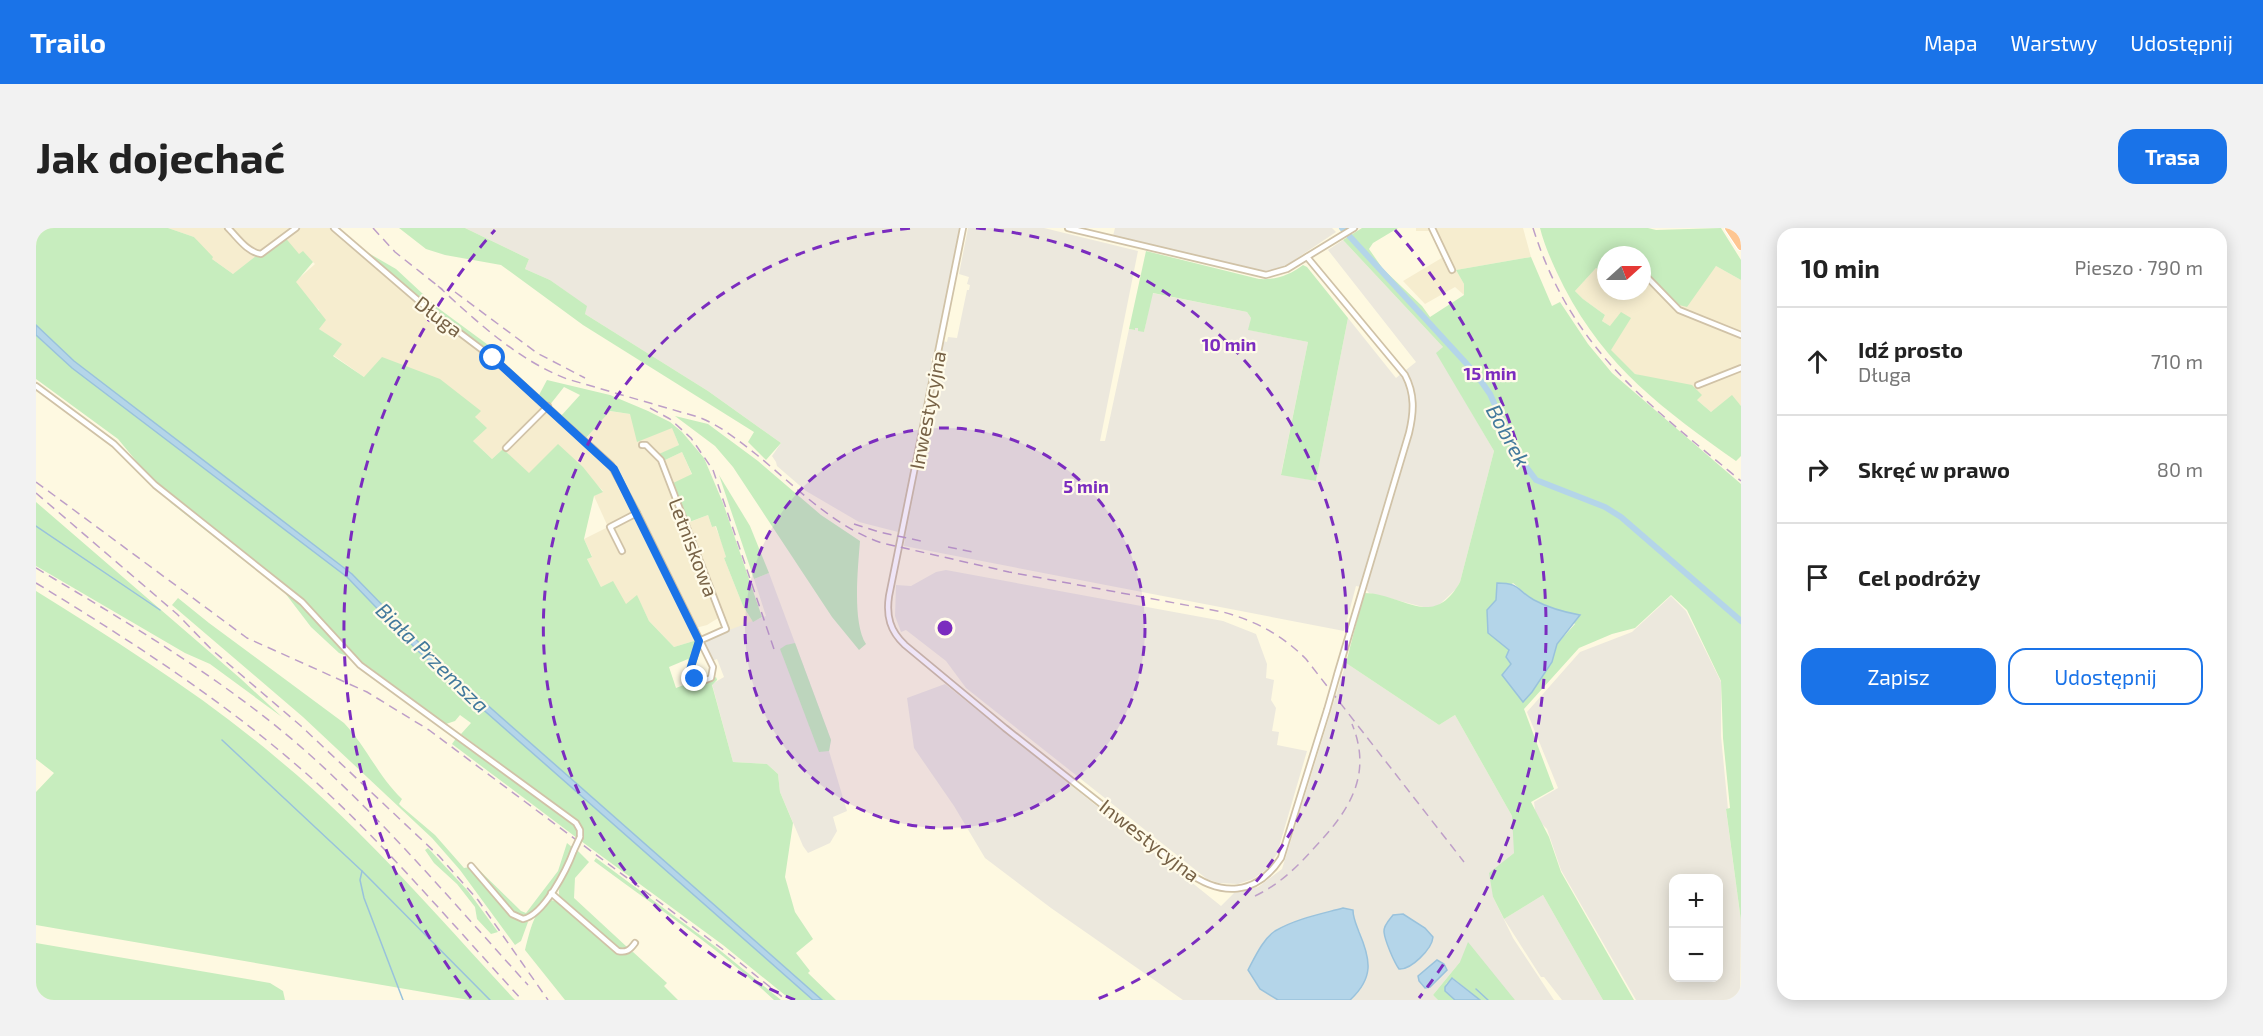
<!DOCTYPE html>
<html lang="pl">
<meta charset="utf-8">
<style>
:root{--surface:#fff;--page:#f2f2f2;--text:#222;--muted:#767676;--line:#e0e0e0;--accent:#1a73e8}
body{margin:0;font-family:"Exo 2",sans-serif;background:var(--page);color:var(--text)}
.controls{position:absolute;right:18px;bottom:18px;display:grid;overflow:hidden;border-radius:12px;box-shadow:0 3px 15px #0003}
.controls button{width:54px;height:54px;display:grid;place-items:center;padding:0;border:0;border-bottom:2px solid var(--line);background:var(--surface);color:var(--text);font:30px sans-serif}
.compass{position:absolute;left:1561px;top:18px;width:54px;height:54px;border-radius:50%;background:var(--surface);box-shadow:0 3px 15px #0003;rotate:69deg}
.stop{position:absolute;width:18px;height:18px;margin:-14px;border:4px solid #1a73e8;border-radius:50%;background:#fff}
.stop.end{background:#1a73e8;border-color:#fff;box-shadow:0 2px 6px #0008}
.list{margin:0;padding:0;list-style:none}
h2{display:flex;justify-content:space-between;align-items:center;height:78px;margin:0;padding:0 24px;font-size:26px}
h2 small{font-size:20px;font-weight:400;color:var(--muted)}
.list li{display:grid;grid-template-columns:39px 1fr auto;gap:18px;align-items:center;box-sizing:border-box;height:108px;padding:0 24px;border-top:2px solid var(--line)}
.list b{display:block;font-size:22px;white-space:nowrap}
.list p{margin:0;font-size:20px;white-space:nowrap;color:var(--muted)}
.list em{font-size:20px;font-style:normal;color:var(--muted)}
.actions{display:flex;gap:12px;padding:18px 24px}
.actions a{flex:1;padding:14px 0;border:2px solid var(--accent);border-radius:18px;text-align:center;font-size:21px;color:var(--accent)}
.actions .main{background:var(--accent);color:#fff}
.icon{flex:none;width:33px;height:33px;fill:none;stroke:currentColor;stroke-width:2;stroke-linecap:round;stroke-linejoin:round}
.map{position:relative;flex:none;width:1705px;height:772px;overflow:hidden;border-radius:18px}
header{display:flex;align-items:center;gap:36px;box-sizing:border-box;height:84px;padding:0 30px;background:var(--accent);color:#fff}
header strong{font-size:28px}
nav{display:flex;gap:33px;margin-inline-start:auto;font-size:21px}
.intro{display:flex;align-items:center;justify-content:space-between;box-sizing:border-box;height:144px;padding:0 36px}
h1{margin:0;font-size:42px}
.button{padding:15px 27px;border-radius:18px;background:var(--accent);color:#fff;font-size:21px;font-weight:700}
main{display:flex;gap:36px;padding:0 36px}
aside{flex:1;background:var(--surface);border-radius:18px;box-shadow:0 3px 15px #0003}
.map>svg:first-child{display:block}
</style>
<header>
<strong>Trailo</strong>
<nav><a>Mapa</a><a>Warstwy</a><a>Udostępnij</a></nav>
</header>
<div class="intro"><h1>Jak dojechać</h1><a class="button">Trasa</a></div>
<main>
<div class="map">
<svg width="1705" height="772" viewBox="0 0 1705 772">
<rect width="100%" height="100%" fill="#fef9e1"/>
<g fill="#f6edcf">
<polygon points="132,0 295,0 307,13 399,90 436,115 548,213 573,183 594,186 636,199 643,217 623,227 627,233 646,224 656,247 649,296 672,287 676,299 679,298 685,312 690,329 688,330 707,378 717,394 694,403 687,387 671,397 656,401 661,412 638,419 613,393 601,368 590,377 565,359 551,331 556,328 548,311 572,299 558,268 567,263 522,217 493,246 467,221 456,231 437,213 439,189 444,183 328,149 297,127 305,116 283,101 283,82 271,71 259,54 279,36 267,24 263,27 197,46 176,31 158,9"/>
<polygon points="1380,0 1487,0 1495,29 1420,42 1428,56 1428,67 1419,59 1389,76 1367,53 1409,28 1395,3 1380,3"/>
<polygon points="1680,38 1705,52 1705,178 1696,168 1675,184 1661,172 1614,150 1599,146 1574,122 1574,98 1566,93 1569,87 1547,71 1539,63 1560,40 1570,45 1570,63 1606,63 1606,48 1611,44 1642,77"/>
</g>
<g fill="#ece8dd" fill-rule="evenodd">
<polygon points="429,0 925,0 897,131 895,130 895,133 899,132 903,112 911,114 912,109 921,110 931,62 933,62 934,57 931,56 933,49 923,46 932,0 1008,0 1102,23 1064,213 1069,213 1093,101 1098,102 1099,99 1102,100 1108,104 1116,65 1211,84 1215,90 1213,102 1272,114 1245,246 1280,253 1312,90 1360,150 1380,134 1292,22 1307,12 1408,120 1401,125 1458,223 1424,354 1420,361 1402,378 1391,380 1333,365 1329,360 1320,358 1308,403 868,318 869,309 862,304 823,294 770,263 741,238 740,234 736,228 745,215 672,163 549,86 550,78 514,52 489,41 493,31"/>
<polygon points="1079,0 1296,0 1300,4 1251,37 1236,43 1219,43 1077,8"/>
<polygon points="910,342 1187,393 1220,406 1231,436 1230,450 1238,452 1235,472 1240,480 1236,503 1243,504 1241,517 1271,523 1241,626 1230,642 1217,651 1202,656 1183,655 1171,651 930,460 910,433 870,402 865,404 859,388 860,357 875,358 900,344"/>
<polygon points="733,345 795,512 793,523 811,583 797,589 801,603 794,615 772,625 767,618 744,564 742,546 731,536 697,534 676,456 688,449 681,431 676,433 667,412 730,388 718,351"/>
<path d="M1635,368L1650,383L1685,454V508L1692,581L1690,582L1705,693L1704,772H1600L1525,642L1511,601L1500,590L1498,574L1522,560L1491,484L1544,424L1596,404ZM1638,650H1682V750H1638Z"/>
<polygon points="1310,435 1403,497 1419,487 1476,588 1478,595 1478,625 1473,629 1457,669 1477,710 1518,772 1479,772 1424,734 1397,767 1402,772 1147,772 1015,680 949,630 918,578 878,520 871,470 909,456 1185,678 1198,665 1222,659 1246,641"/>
<polygon points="1507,667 1567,772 1526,772 1508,749 1505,749 1468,691"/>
</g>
<g fill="#c7edbe" fill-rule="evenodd">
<polygon points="0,0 132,0 158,9 177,29 176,31 197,46 247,7 263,26 267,23 277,34 260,54 290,92 283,101 306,116 297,128 328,149 346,129 404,151 445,183 439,189 451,200 437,213 456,231 467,221 493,245 522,216 547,239 567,264 558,268 548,311 556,329 551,331 565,359 577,353 590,376 601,367 613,393 638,419 661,412 653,434 652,431 633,439 640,460 658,453 668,456 680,449 681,452 676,457 697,534 731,536 742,546 744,564 757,595 749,649 759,684 777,711 760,725 774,743 772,745 800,772 786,772 397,429 316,346 38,133 0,97"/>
<polygon points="363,0 429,0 493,31 489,41 514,52 551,78 549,86 672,163 745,215 730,232 712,214 718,204 547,97 465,37 409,27 390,21"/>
<path d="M1326,0H1362L1337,15L1333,21L1347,41L1386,78L1394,89L1428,67V56L1420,42L1495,29L1516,78L1524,74L1552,116L1576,145L1705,256V693L1690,581L1694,580L1687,510L1685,453L1651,382L1635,367L1599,400L1576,406L1543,420L1488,481L1518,561L1495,574L1513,609L1525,644L1598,772H1567L1507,667L1468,691L1457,669L1453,645L1478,625L1476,588L1419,487L1403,497L1310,435L1328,365C1366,365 1397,403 1424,354L1458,223L1400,125L1407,119L1307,12ZM1477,355L1496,371L1525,384L1539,396L1521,416L1516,434L1496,464L1487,474L1467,447L1475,436L1474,422L1461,410L1451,382Z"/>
<path d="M1504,0H1612L1620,2L1685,0L1705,32V52L1680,38L1651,79L1643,77L1611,45L1606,48V27H1570V45L1560,40L1539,63L1547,71L1569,87L1566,93L1574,98L1585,84L1595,90L1575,122L1599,146L1656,157L1666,167L1661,172L1675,184L1696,167L1705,178V228L1700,233C1627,181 1571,141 1528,59C1519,41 1509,20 1504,0Z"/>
<polygon points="322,19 360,41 402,80 463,125 460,127 392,78"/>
<path d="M1110,23L1223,51C1240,52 1254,47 1267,37L1271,39L1312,90L1280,253L1245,247L1272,114L1212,102L1215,90L1211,84L1117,65L1108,104L1102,103V100H1099V102L1093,101Z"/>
<polygon points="0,107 9,116 311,349 395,435 777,772 755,772 687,717 545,613 548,604 541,593 425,506 435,495 424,487 419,493 410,496 326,434 303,425 275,399 249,365 135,275 82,211 0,151"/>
<polygon points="511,152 574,167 612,183 634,194 646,204 668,230 687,275 726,389 717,394 707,378 688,330 690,329 680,298 676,299 672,287 648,296 633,257 656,246 646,224 627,233 623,226 643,217 636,200 601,214 594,186 574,183 550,210 525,188 544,167 528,159 513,178 503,167"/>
<path d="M639,188L672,196L722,233L785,287L824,313C822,340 816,394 830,416L823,422L796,389L697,239L679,218Z"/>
<polygon points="683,247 714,298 733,345 718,351"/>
<polygon points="0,274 205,451 246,489 174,436 149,425 0,338"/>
<path d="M0,363C83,415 168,468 243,532C329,603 403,690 479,772H433L0,697V564L18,545L0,531Z"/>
<path d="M142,370L173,395L308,495C330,518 342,548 366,571L363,576L366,579L399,607L428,640L434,639L472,685L479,691L492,694L485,713L479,717L424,642L396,610L267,489L136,377Z"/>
<polygon points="759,415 795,512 793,523 783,524 744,421 750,417"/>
<polygon points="421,509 536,593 543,603 541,610 416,516"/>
<path d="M531,615L537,620C526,644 512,674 490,690L480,688L437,638L438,637L485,683L490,685L522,643Z"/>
<polygon points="392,620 432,663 462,704 455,706 441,691 439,679 421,656 398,635 389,622"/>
<path d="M541,622L553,634L539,650L538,670L591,719L583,722L524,670C519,657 535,635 541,622Z"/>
<path d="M560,630L680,719L745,772H738C683,720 618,678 558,633Z"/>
<path d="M515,672L522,674L583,726L597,724L631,755L628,758L642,772H529L489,722C494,704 497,682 515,672Z"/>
<polygon points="1432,714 1474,766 1479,772 1444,772 1417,750 1410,756 1409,763 1419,772 1402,772 1397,767 1424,734"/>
<polygon points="0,715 234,755 247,763 249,772 0,772"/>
</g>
<g fill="#b4d5e9" stroke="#99c2dc" stroke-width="1.5">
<polygon points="0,97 38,133 316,346 397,429 786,772 777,772 417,455 381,422 311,349 36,140 0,107"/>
<path d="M1461,355C1485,355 1480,362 1498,372C1513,380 1527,384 1544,387L1521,416L1516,434L1496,464L1487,474L1466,447L1475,436L1470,429L1473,422L1452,405L1451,382L1460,372Z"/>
<path d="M1307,680L1317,682C1317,690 1320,696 1323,704C1335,732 1338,750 1314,772H1242L1224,761L1212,742C1219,729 1227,711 1239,703C1259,691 1285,686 1307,680Z"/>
<path d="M1367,686L1389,700L1397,709C1396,721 1375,742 1363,741C1358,734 1349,713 1348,704C1347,698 1353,692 1357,687Z"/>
<polygon points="1401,732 1408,736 1411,742 1394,759 1389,760 1383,753 1382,748"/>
<polygon points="1416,750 1444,772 1419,772 1409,763 1409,759"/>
</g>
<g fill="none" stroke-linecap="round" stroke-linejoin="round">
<g stroke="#99c2dc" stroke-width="1.5">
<polyline points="0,298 124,382"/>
<polyline points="186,512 326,643 454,772"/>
<polyline points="326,643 324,652 328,670 367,772"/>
<polyline points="1440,761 1452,772"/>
</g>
<polyline stroke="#b4d5e9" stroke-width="6" points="1306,0 1440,146 1454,166 1482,228 1500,252 1569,279 1585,289 1705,393"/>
<g stroke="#d0c2a7" stroke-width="8">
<g id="minor">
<path d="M192,0C202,10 211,24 225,26L260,0"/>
<polyline points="298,0 391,80 457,130 575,237 601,285 677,439 675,450 667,453 659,451 654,442 663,413"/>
<path d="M927,0L853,368C850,388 854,403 869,417L969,500L1150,643C1185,669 1220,668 1245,630L1291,482"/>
<polyline points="1032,0 1230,47 1251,41 1318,0"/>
<polyline points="1396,0 1416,42"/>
<path d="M1271,29L1369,147C1379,166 1378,184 1373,205L1301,447"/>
<polyline points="1609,47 1643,82 1705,107"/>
<polyline points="1662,157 1705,140"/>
<polyline points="0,158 78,216 119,257 266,374 324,437 540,595 544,602 544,609"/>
<polyline points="606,217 610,217 625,232 690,401 663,413"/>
<polyline points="470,220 512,178"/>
<polyline points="586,323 574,299 601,285"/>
<path d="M435,638L476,686L487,691C508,687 531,641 538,622"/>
<path d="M515,665L582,723C590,725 594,722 599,715"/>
</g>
</g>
<g stroke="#fff" stroke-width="10">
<g id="highway">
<polyline points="1693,0 1705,18"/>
<polyline points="1700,0 1705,8"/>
</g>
</g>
<use href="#minor" stroke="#fff" stroke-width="4.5"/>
<use href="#highway" stroke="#fec692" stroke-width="8"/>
<g stroke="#be9fc8" stroke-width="1.5" stroke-dasharray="9 6" stroke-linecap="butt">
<polyline points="337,0 359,24 407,62"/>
<path d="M1497,0C1536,123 1612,175 1705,253"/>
<path d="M402,58C441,94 482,132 531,151L662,189C684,197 703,213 721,227C760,259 798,299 846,315L973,344L1187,384C1220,393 1246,407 1270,431L1428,634"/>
<polyline points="419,64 501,125 549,150"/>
<polyline points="614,180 634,191 655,210 677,242 739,424"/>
<polyline points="0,254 211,410 331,464 393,502 697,729 750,772"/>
<polyline points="0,265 141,386 175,421 265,498 403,628 442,672 512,772"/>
<polyline points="818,296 843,304 885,313"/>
<polyline points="912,319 937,324"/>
<path d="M0,340C94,396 191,453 273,526C352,597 421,679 492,757"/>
<path d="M0,355C95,413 188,473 272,547C349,616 416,696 486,772"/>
<path d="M1219,668C1244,656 1261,639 1279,619C1313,583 1337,547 1316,496"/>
</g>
<g stroke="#d0c2a7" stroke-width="8" stroke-linecap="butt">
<g id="minor-bridge">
<polyline points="1291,482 1301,447"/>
<polyline points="538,622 544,609"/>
</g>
</g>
<use href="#minor-bridge" stroke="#fff" stroke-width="4.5"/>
</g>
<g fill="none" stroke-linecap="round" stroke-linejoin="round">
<polyline stroke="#1a73e8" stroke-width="8" points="457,130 578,241 663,413 654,442 659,451"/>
</g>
<circle cx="909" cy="400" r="200" fill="#7b2cbf" fill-opacity=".12"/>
<g fill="none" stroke="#7b2cbf" stroke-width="3" stroke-dasharray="10 8">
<circle cx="909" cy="400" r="200"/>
<path d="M759 772A401 401 0 0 1 878 0M940 0A401 401 0 0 1 1059 772"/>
<path d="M435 770A601 601 0 0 1 459 2M1359 2A601 601 0 0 1 1383 770"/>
</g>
<g text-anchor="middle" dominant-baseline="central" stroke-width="4.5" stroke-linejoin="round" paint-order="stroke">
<g font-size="20" fill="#776246" stroke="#fffbe9">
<text transform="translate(403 88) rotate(37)">Długa</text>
<text transform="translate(891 182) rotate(-79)">Inwestycyjna</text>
<text transform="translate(658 319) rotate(69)">Letniskowa</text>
<text transform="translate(1114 612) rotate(38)">Inwestycyjna</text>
</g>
<g font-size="21" font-style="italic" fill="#42799c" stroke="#fffbe9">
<text transform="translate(1473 207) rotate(61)">Bobrek</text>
<text transform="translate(397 429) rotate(44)">Biała Przemsza</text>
</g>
</g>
<circle cx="909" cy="400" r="9" fill="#7b2cbf" stroke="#fffbe9" stroke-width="3"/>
<g font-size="18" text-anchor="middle" font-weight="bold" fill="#7b2cbf" stroke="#fffbe9" stroke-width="4.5" stroke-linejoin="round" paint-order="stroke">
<text x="1193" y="123">10 min</text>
<text x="1454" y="152">15 min</text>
<text x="1050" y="265">5 min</text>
</g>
</svg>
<div class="controls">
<button>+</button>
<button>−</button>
</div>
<svg class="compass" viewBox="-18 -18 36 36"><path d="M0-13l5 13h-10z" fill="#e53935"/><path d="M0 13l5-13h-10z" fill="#767676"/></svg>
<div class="stop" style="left:457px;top:130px"></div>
<div class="stop end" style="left:659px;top:451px"></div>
</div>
<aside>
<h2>10 min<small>Pieszo · 790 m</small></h2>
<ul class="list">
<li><svg class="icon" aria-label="ahead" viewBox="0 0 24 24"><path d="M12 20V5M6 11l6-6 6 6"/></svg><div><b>Idź prosto</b><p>Długa</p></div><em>710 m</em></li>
<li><svg class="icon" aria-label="right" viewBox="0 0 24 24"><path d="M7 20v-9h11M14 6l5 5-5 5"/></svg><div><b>Skręć w prawo</b></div><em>80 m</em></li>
<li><svg class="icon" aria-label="arrive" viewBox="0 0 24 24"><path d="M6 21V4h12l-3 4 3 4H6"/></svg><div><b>Cel podróży</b></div></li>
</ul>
<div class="actions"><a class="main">Zapisz</a><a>Udostępnij</a></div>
</aside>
</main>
